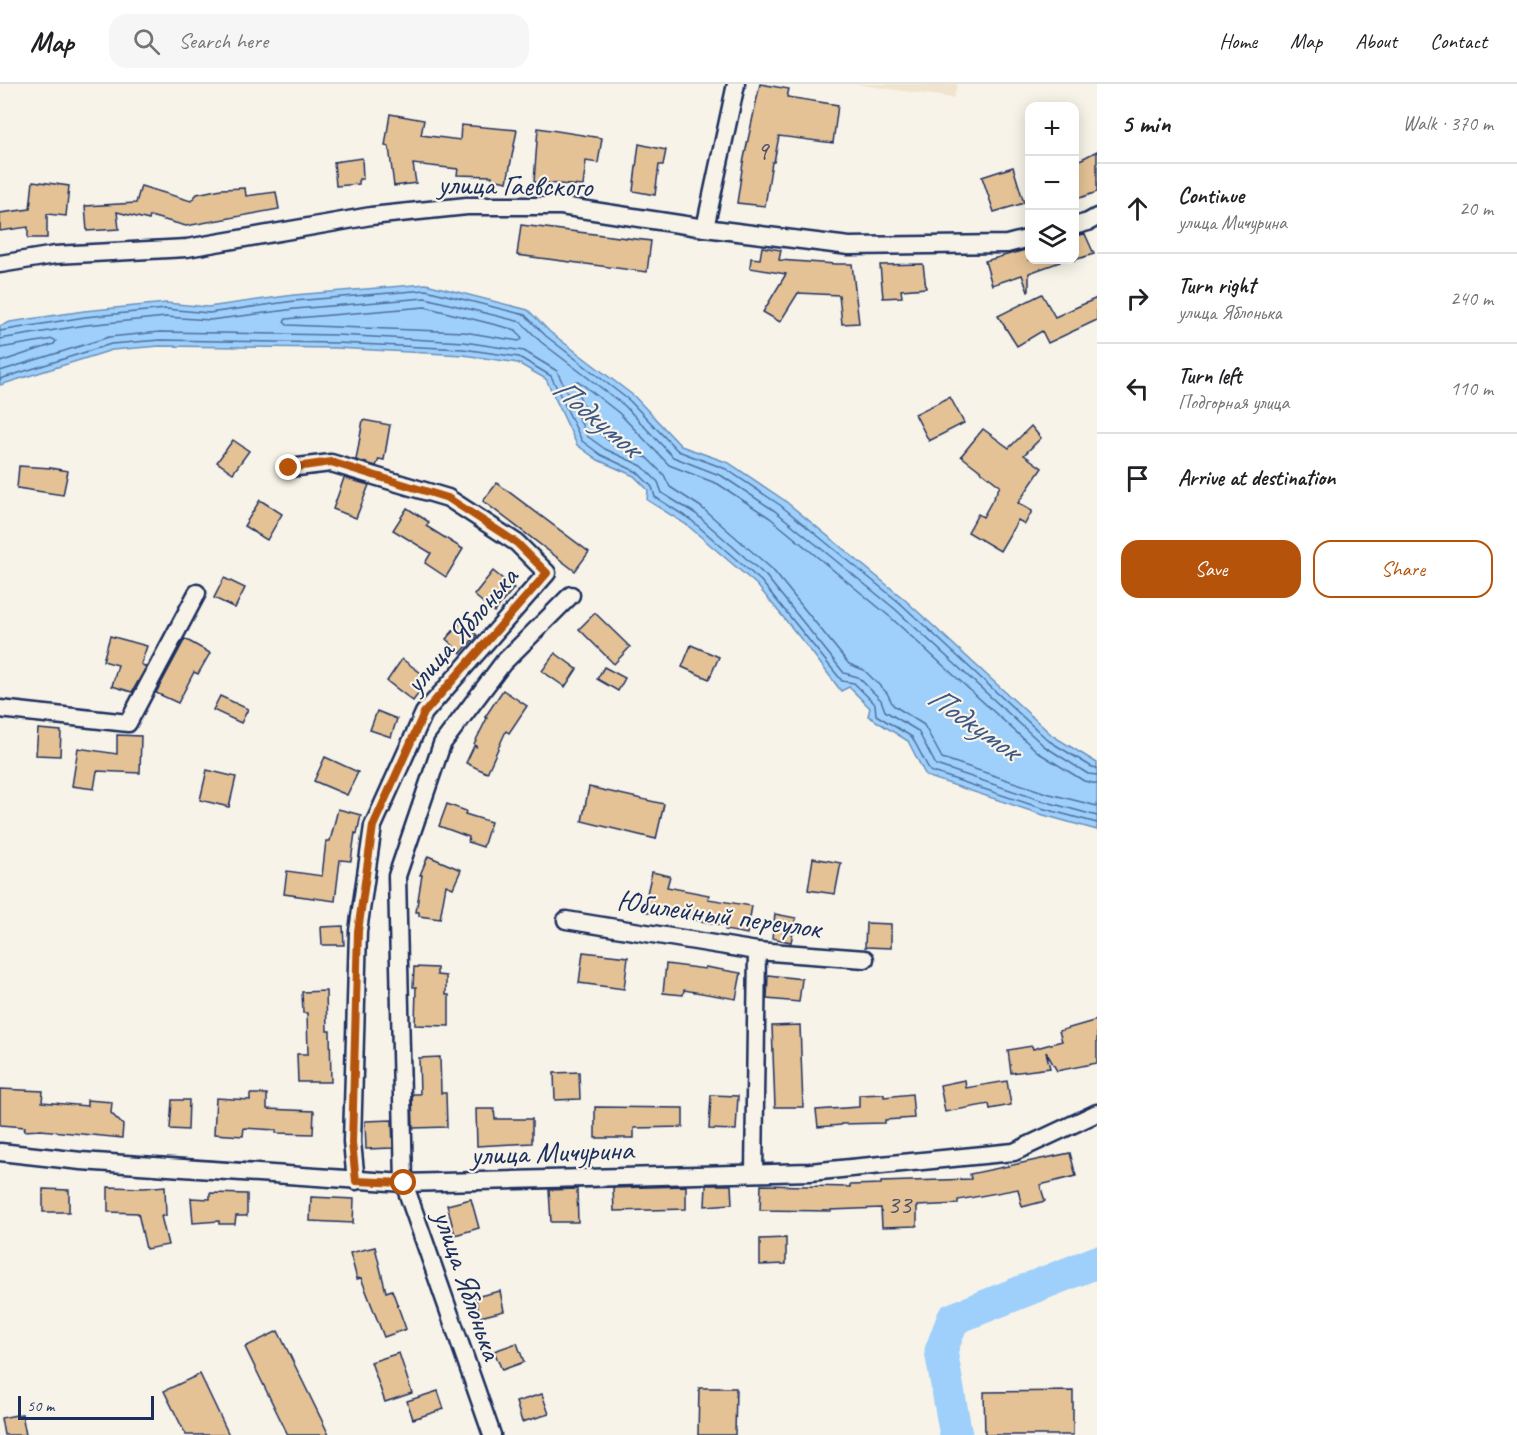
<!DOCTYPE html>
<meta charset="utf-8">
<style>
:root{--surface:#fff;--page:#f6f6f6;--text:#202124;--muted:#757577;--line:#e0e0e0;--accent:#b45309}
body{margin:0;font-family:Caveat,sans-serif;background:var(--page);color:var(--text)}
.controls{position:absolute;right:18px;top:18px;display:grid;overflow:hidden;border-radius:12px;box-shadow:0 3px 15px #0003}
.controls button{width:54px;height:54px;display:grid;place-items:center;padding:0;border:0;border-bottom:2px solid var(--line);background:var(--surface);color:var(--text);font:30px sans-serif}
.scale{position:absolute;left:18px;bottom:15px;width:136px;box-sizing:border-box;padding-left:6px;border:3px solid #1b2f5e;border-top:0;font-size:16px;line-height:21px;white-space:nowrap;color:#1b2f5e;-webkit-text-stroke:4px #f7f3e8;paint-order:stroke}
.stop{position:absolute;width:18px;height:18px;margin:-14px;border:4px solid #b45309;border-radius:50%;background:#fff}
.stop.end{background:#b45309;border-color:#fff;box-shadow:0 2px 6px #0008}
.list{margin:0;padding:0;list-style:none}
h2{display:flex;justify-content:space-between;align-items:center;height:78px;margin:0;padding:0 24px;font-size:26px}
h2 small{font-size:20px;font-weight:400;color:var(--muted)}
.list li{display:grid;grid-template-columns:39px 1fr auto;gap:18px;align-items:center;box-sizing:border-box;height:90px;padding:0 24px;border-top:2px solid var(--line)}
.list b{display:block;font-size:22px;white-space:nowrap}
.list p{margin:0;font-size:20px;white-space:nowrap;color:var(--muted)}
.list em{font-size:20px;font-style:normal;color:var(--muted)}
.actions{display:flex;gap:12px;padding:18px 24px}
.actions a{flex:1;padding:14px 0;border:2px solid var(--accent);border-radius:18px;text-align:center;font-size:21px;color:var(--accent)}
.actions .main{background:var(--accent);color:#fff}
.icon{flex:none;width:33px;height:33px;fill:none;stroke:currentColor;stroke-width:2;stroke-linecap:round;stroke-linejoin:round}
.map{position:relative;flex:none;width:1097px;height:1351px;overflow:hidden}
header{display:flex;align-items:center;gap:36px;box-sizing:border-box;height:84px;padding:0 30px;background:var(--surface);border-bottom:2px solid var(--line)}
header strong{font-size:28px}
nav{display:flex;gap:33px;margin-inline-start:auto;font-size:21px}
.search{width:420px;height:54px;background:var(--page);display:flex;align-items:center;gap:15px;box-sizing:border-box;padding:0 21px;border-radius:18px;color:var(--muted);font-size:22px}
main{display:flex}
aside{flex:1;background:var(--surface)}
.map>svg:first-child{display:block}
</style>
<header>
<strong>Map</strong>
<div class="search"><svg class="icon" aria-label="search" viewBox="0 0 24 24"><circle cx="10" cy="10" r="6"/><path d="M15 15l6 6"/></svg>Search here</div>
<nav><a>Home</a><a>Map</a><a>About</a><a>Contact</a></nav>
</header>
<main>
<div class="map">
<svg width="1097" height="1351" viewBox="0 0 1097 1351">
<rect width="100%" height="100%" fill="#f7f3e8"/>
<filter id="ink" filterUnits="userSpaceOnUse"><feTurbulence type="fractalNoise" baseFrequency=".0167" numOctaves="2"/><feDisplacementMap in="SourceGraphic" scale="12" xChannelSelector="R" yChannelSelector="G"/><feConvolveMatrix kernelMatrix="1 2 1 2 8 2 1 2 1" color-interpolation-filters="sRGB"/></filter>
<g filter="url(#ink)">
<polygon fill="#f1e4cf" points="855,0 958,0 953,14"/>
<polygon fill="#9ed0fb" stroke="#6a90bc" stroke-width="1.5" points="426,200 528,226 550,248 634,312 681,362 729,379 784,416 904,515 1053,652 1097,679 1097,746 1040,730 926,692 908,657 868,632 870,624 849,603 841,607 814,571 757,501 687,441 647,416 648,406 634,392 598,376 577,361 546,295 518,279 463,271 336,264 160,262 112,266 0,301 0,242 10,238 84,227 166,219 208,223 294,211"/>
<g fill="none" stroke-linecap="round" stroke-linejoin="round">
<g stroke="#4f6f9d" stroke-width="1.5">
<polygon points="425,223 516,246 522,255 519,257 464,248 287,241 284,238 286,235 296,234"/>
<polyline points="0,247 85,233 166,225 209,229 294,217 426,206 525,231 546,252 630,317 678,367 726,385 780,421 900,519 1049,657 1092,683 1097,684"/>
<polyline points="0,255 86,241 166,233 210,236 295,225 425,214 521,238 541,258 625,322 673,373 722,392 775,427 895,525 1044,662 1088,690 1097,691"/>
<polyline points="0,264 53,255 56,257 54,260 0,278"/>
<polyline points="0,287 109,253 160,248 337,251 464,258 524,267 557,287 587,352 605,365 642,382 658,398 662,409 696,430 766,492 844,589 858,593 881,616 885,627 918,647 936,681 1043,717 1097,732"/>
<polyline points="0,295 111,260 160,256 337,259 463,265 519,273 551,292 582,357 601,371 637,388 652,403 655,413 691,436 761,497 842,597 854,599 875,620 876,631 912,653 930,687 1041,724 1097,739"/>
<polyline points="1097,700 1084,697 1039,669 889,532 770,434 718,400 669,381 619,329 578,297 574,298 574,301 595,346 609,357 647,374 664,391 670,403 701,423 772,485 849,580 864,586 887,609 893,621 924,641 942,674 1046,709 1097,722"/>
</g>
<polyline stroke="#9ed0fb" stroke-width="33" points="956,1351 941,1267 953,1235 1097,1178"/>
</g>
<g fill="#e4c296" stroke="#1b2f5e" stroke-width="1.5">
<polygon points="760,0 789,5 787,13 838,21 833,59 779,52 774,78 772,78 765,122 737,119 743,79"/>
<polygon points="390,30 424,36 421,51 460,56 461,41 517,46 507,98 492,95 492,92 457,91 458,85 413,80 416,99 394,102 389,63 385,62"/>
<polygon points="538,44 602,54 598,79 586,77 583,102 534,98"/>
<polygon points="639,60 666,66 663,81 659,81 655,111 633,107"/>
<polygon points="1097,67 1097,108 1074,116 1074,79"/>
<polygon points="362,74 363,95 359,95 359,100 336,102 334,78"/>
<polygon points="1013,83 1024,119 994,128 982,93"/>
<polygon points="33,97 69,102 66,132 47,130 47,154 28,154 28,143 0,147 0,129 30,125"/>
<polygon points="141,102 191,117 197,110 221,105 245,104 246,112 276,108 279,125 186,142 150,132 149,136 117,128 119,145 87,147 85,122 136,119"/>
<polygon points="521,141 651,157 647,188 517,171"/>
<polygon points="1085,150 1094,170 1074,176 1074,152"/>
<polygon points="762,163 781,166 779,176 836,180 852,180 859,239 842,240 839,211 798,209 780,238 763,228 786,190 750,184 751,174 760,175"/>
<polygon points="1029,165 1029,176 1060,176 1060,178 1029,189 1029,207 1028,208 1022,191 992,201 985,177"/>
<polygon points="923,180 926,204 901,206 902,213 883,214 880,181"/>
<polygon points="1042,210 1055,233 1097,214 1097,236 1048,259 1042,247 1017,262 998,232"/>
<polygon points="950,313 964,339 929,357 915,330"/>
<polygon points="363,336 390,341 384,376 379,375 376,382 356,376"/>
<polygon points="1031,342 1041,354 1024,371 1042,384 1018,419 1032,427 1025,440 1018,436 1000,467 968,448 978,430 983,433 1000,402 961,372 983,345 1009,364"/>
<polygon points="233,356 249,367 233,389 217,378"/>
<polygon points="19,382 51,384 68,387 63,411 17,404"/>
<polygon points="344,394 369,401 356,434 333,425"/>
<polygon points="497,399 589,468 575,487 483,417"/>
<polygon points="260,416 282,430 267,456 244,442"/>
<polygon points="407,424 429,438 426,442 463,465 446,493 425,479 431,469 393,446"/>
<polygon points="493,487 514,504 494,528 474,511"/>
<polygon points="224,494 245,504 235,524 214,514"/>
<polygon points="595,529 630,563 614,580 579,545"/>
<polygon points="461,538 477,551 461,569 446,555"/>
<polygon points="110,552 147,562 141,580 146,583 132,608 112,602 118,581 103,577"/>
<polygon points="185,555 210,569 198,590 194,588 178,619 156,609"/>
<polygon points="691,561 719,573 709,595 682,583"/>
<polygon points="555,569 577,585 565,603 542,587"/>
<polygon points="402,575 429,595 413,617 387,597"/>
<polygon points="604,583 625,594 618,607 597,595"/>
<polygon points="503,606 527,622 509,649 506,647 487,689 466,679 474,662 477,663 474,660 487,634 485,633"/>
<polygon points="220,612 248,625 241,639 213,626"/>
<polygon points="377,627 397,635 391,653 370,646"/>
<polygon points="38,645 61,647 60,672 36,671"/>
<polygon points="117,651 141,652 140,689 97,687 94,705 72,702 78,664 117,670"/>
<polygon points="325,673 358,688 347,711 314,697"/>
<polygon points="207,686 236,693 229,723 200,716"/>
<polygon points="589,703 664,720 656,755 582,737"/>
<polygon points="447,720 466,727 465,730 491,738 483,763 468,758 469,753 439,742"/>
<polygon points="338,725 361,731 357,750 355,749 351,777 340,776 335,817 284,810 287,787 322,792 326,757 330,757"/>
<polygon points="428,772 461,786 453,804 446,801 440,835 419,832 419,828 416,828 422,791 420,791"/>
<polygon points="813,774 841,779 835,810 808,806"/>
<polygon points="652,788 670,792 667,803 709,811 708,815 752,822 747,850 725,846 726,842 662,829 661,831 643,827"/>
<polygon points="775,830 796,834 791,858 772,854"/>
<polygon points="866,839 891,840 891,864 865,863"/>
<polygon points="343,842 344,861 322,861 321,843"/>
<polygon points="583,868 628,873 624,905 579,899"/>
<polygon points="666,880 705,885 705,883 741,889 736,915 684,906 683,911 663,909"/>
<polygon points="414,883 437,884 437,891 446,892 446,911 449,911 449,942 415,941 416,903 413,903"/>
<polygon points="768,891 802,895 799,918 767,915"/>
<polygon points="326,907 327,947 330,947 331,998 298,998 297,970 308,970 307,929 303,929 302,908"/>
<polygon points="1097,936 1097,979 1057,987 1046,968 1050,984 1011,989 1008,966 1032,962 1033,965 1062,957 1059,947"/>
<polygon points="800,941 803,1023 775,1023 772,942"/>
<polygon points="440,973 441,1009 446,1009 447,1043 413,1044 412,1010 420,1010 419,974"/>
<polygon points="579,988 580,1015 555,1016 554,989"/>
<polygon points="965,996 966,1004 1007,997 1011,1021 990,1025 989,1020 945,1028 940,1001"/>
<polygon points="0,1005 43,1007 42,1018 87,1022 87,1016 112,1018 111,1029 123,1041 122,1054 41,1046 24,1047 25,1043 0,1041"/>
<polygon points="250,1010 267,1010 267,1025 314,1027 313,1050 276,1049 276,1046 244,1044 243,1052 214,1050 216,1014 250,1016"/>
<polygon points="884,1010 884,1013 912,1010 914,1034 885,1036 885,1039 841,1040 841,1041 818,1043 816,1026 859,1023 859,1011"/>
<polygon points="711,1011 738,1012 736,1046 709,1045"/>
<polygon points="172,1016 189,1016 188,1046 170,1045"/>
<polygon points="595,1023 683,1024 683,1043 634,1044 634,1054 595,1054"/>
<polygon points="476,1025 494,1025 495,1035 532,1035 532,1059 477,1062"/>
<polygon points="392,1036 393,1064 366,1065 365,1037"/>
<polygon points="1070,1069 1076,1092 1040,1101 1045,1117 1022,1123 1018,1105 958,1116 958,1120 917,1122 917,1142 882,1143 881,1124 831,1126 831,1127 760,1126 761,1101 850,1103 850,1101 881,1100 881,1098 971,1095 970,1090"/>
<polygon points="706,1101 731,1101 732,1120 705,1122"/>
<polygon points="165,1102 166,1132 161,1132 168,1161 146,1165 138,1129 108,1128 108,1103 144,1104"/>
<polygon points="686,1102 686,1125 614,1127 613,1104"/>
<polygon points="43,1105 69,1106 69,1128 43,1128"/>
<polygon points="577,1105 578,1138 551,1138 549,1106"/>
<polygon points="210,1109 247,1110 247,1132 236,1132 235,1140 219,1140 219,1137 193,1139 191,1114 210,1115"/>
<polygon points="311,1113 354,1115 353,1139 310,1137"/>
<polygon points="471,1115 479,1144 455,1151 447,1121"/>
<polygon points="786,1154 786,1180 760,1181 760,1155"/>
<polygon points="375,1163 386,1208 392,1206 406,1245 384,1253 361,1194 357,1195 350,1169"/>
<polygon points="500,1207 504,1227 480,1233 475,1213"/>
<polygon points="278,1247 329,1351 288,1351 245,1263"/>
<polygon points="517,1259 524,1278 502,1286 494,1267"/>
<polygon points="399,1269 412,1309 385,1318 371,1278"/>
<polygon points="200,1290 229,1351 186,1351 164,1307"/>
<polygon points="699,1304 736,1304 735,1351 698,1351"/>
<polygon points="438,1307 444,1325 413,1335 407,1317"/>
<polygon points="1073,1307 1073,1351 985,1351 984,1308"/>
<polygon points="542,1310 549,1330 522,1338 516,1318"/>
<polygon points="22,1330 26,1351 4,1351 1,1334"/>
</g>
<g fill="none" stroke-linecap="round" stroke-linejoin="round">
<g stroke="#1b2f5e" stroke-width="21">
<g id="minor">
<polyline points="1074,142 1088,138 1097,133"/>
<polyline points="705,144 736,0"/>
<polyline points="0,180 55,171 187,164 371,132 467,122 561,122 705,144 849,162 1007,160 1030,154"/>
<polyline points="289,384 331,379 448,414 517,459 547,489 424,629 373,742 358,847 352,1058 356,1097"/>
<polyline points="0,625 128,639 197,509"/>
<polyline points="566,836 757,867 865,875"/>
<polyline points="0,1068 81,1077 404,1099 810,1088 1014,1068 1097,1029"/>
<polyline points="754,1089 757,867"/>
<polyline points="492,1351 404,1099 397,792 442,660 503,579 571,511"/>
</g>
</g>
<use href="#minor" stroke="#f7f3e8" stroke-width="16"/>
</g>
</g>
<g fill="none" stroke-linecap="round" stroke-linejoin="round" filter="url(#ink)">
<polyline stroke="#b45309" stroke-width="8" points="289,384 331,378 448,414 517,459 547,489 424,629 373,742 358,847 352,1059 356,1097 404,1099"/>
</g>
<g text-anchor="middle" dominant-baseline="central" stroke-width="4.5" stroke-linejoin="round" paint-order="stroke">
<g font-size="27" fill="#4d546c">
<text x="762" y="66">9</text>
<text x="899" y="1120">33</text>
</g>
<g font-size="30" fill="#1b2f5e" stroke="#f7f3e8">
<text transform="translate(515 101) rotate(1)">улица Гаевского</text>
<text transform="translate(461 546) rotate(-49)">улица Яблонька</text>
<text transform="translate(719 830) rotate(8)">Юбилейный переулок</text>
<text transform="translate(552 1068) rotate(-2)">улица Мичурина</text>
<text transform="translate(468 1201) rotate(71)">улица Яблонька</text>
</g>
<g font-size="32" font-style="italic" fill="#3c5785" stroke="#f7f3e8">
<text transform="translate(597 333) rotate(40)">Подкумок</text>
<text transform="translate(974 639) rotate(35)">Подкумок</text>
</g>
</g>
</svg>
<div class="controls">
<button>+</button>
<button>−</button>
<button><svg class="icon" aria-label="layers" viewBox="0 0 24 24"><path d="M12 4l9 5-9 5-9-5zM3 14l9 5 9-5"/></svg></button>
</div>
<div class="scale">50 m</div>
<div class="stop" style="left:404px;top:1099px"></div>
<div class="stop end" style="left:289px;top:384px"></div>
</div>
<aside>
<h2>5 min<small>Walk · 370 m</small></h2>
<ul class="list">
<li><svg class="icon" aria-label="ahead" viewBox="0 0 24 24"><path d="M12 20V5M6 11l6-6 6 6"/></svg><div><b>Continue</b><p>улица Мичурина</p></div><em>20 m</em></li>
<li><svg class="icon" aria-label="right" viewBox="0 0 24 24"><path d="M7 20v-9h11M14 6l5 5-5 5"/></svg><div><b>Turn right</b><p>улица Яблонька</p></div><em>240 m</em></li>
<li><svg class="icon" aria-label="left" viewBox="0 0 24 24"><path d="M17 20v-9H6M10 6l-5 5 5 5"/></svg><div><b>Turn left</b><p>Подгорная улица</p></div><em>110 m</em></li>
<li><svg class="icon" aria-label="arrive" viewBox="0 0 24 24"><path d="M6 21V4h12l-3 4 3 4H6"/></svg><div><b>Arrive at destination</b></div></li>
</ul>
<div class="actions"><a class="main">Save</a><a>Share</a></div>
</aside>
</main>
